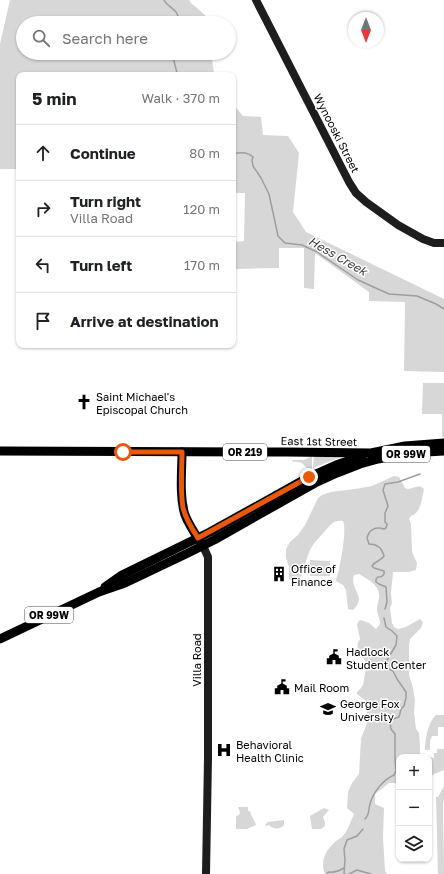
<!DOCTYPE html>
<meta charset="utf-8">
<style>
:root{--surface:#fff;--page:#f2f2f2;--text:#202124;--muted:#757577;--line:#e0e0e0}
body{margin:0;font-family:"Golos Text",sans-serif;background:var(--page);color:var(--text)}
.controls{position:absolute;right:12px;bottom:12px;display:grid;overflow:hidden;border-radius:8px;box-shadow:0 1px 3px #0004}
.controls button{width:36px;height:36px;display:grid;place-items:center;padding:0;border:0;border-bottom:1px solid var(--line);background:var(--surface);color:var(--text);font:20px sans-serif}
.compass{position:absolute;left:348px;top:12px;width:36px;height:36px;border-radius:50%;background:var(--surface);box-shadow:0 1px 3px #0004;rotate:180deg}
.stop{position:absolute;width:12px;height:12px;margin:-9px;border:3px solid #ea580c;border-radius:50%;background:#fff}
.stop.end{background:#ea580c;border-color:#fff;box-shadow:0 1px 4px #0008}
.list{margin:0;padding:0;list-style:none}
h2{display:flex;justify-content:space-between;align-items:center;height:52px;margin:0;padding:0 16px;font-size:17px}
h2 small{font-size:13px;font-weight:400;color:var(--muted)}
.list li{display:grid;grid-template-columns:26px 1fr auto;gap:12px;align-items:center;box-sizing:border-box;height:56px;padding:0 16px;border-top:1px solid var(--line)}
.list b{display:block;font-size:15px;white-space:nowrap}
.list p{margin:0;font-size:13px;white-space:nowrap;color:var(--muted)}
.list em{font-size:13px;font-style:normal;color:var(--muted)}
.icon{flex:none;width:22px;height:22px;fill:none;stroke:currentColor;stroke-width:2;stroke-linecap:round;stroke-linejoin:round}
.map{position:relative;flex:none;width:444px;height:874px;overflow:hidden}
.search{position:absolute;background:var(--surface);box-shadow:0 1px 3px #0004;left:16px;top:16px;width:220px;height:44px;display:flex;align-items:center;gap:10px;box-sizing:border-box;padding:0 14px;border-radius:22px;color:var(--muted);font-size:15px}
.panel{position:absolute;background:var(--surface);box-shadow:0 1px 3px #0004;left:16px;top:72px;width:220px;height:276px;border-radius:8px}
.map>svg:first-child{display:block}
</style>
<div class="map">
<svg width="444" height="874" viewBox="0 0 444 874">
<rect width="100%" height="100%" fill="#fff"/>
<g fill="#d7d7d7">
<polygon points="10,0 189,0 191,3 205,15 207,23 23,23 23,53 211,53 214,73 216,75 19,75 19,169 0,169 0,44"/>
<polygon points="233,104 243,116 261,117 263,135 288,136 299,153 293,212 306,232 444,299 444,372 404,371 405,302 369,301 369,292 315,253 314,289 304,288 304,248 279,248 279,268 235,269 236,242 244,241 245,193 233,193"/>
<polygon points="423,383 444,383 444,437 442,437 442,414 422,414"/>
<polygon points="314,454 341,457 313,468"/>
<path d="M312,456V469L310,470C302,466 305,461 293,462L292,460H304Z"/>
<path d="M394,476L399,477L405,488L408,489L420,486L424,489C422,498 421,513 411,516L409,519L411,524L412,552L417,563L416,570L409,572H393L391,593L392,603L390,608L392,623L394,627L398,629L406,627L420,619L423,622L421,628L410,639L409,645V675L413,688L415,700L414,711L416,729L419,733L420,747V757H399V783H389L375,794V804L384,808L383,837L385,871L387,874H325C320,863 325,851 334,843C336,840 340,839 342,837C347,832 351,821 354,814L347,808L348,792L352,783L359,774L361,739L367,723L366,701L357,694V692L361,688L363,685L367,664C363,656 353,649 360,639L357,624L359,621L361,620L369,623L376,629L380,624C380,619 377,614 377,609C377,605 378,602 379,599C381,586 369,580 359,574L354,575C349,590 368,596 353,610L348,609L346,590L343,585L336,581C336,577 338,574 339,569C341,559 347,530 343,521C334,520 331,524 325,531C321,536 315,541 311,548C306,558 304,570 300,580L295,582H292L289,579V567L286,558V549L290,542L298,535L305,525L318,498L322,495L331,492L355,489L372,486Z"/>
<polygon points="310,560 330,561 330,576 310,576"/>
<path d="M436,715H444V727H438V736H432L430,741V750H425C425,740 428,722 436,715Z"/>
<polygon points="437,749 444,749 444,770 434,774 429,778 429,757 425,757 425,756 430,756 430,757 434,758 434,753 437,753"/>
<polygon points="444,786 444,799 443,805 444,874 438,874 436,797 438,797"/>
<path d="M238,807H248V811H250C251,817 255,820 256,825L247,829H236V816L239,815L240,812Z"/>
<polygon points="324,808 329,810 323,817 325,822 325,826 321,829 312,829 310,816"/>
<path d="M284,820V825C280,830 273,829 269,825L266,826L265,825L268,822Z"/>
</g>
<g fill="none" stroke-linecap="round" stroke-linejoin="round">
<g stroke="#9e9e9e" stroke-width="1.5">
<path d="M164,0C167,7 176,8 178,16L172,23"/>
<polyline points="172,53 177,73 174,75"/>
<path d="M233,154C240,152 247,151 253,157L252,160L253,166L261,178L269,194L278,236L285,243L302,245L317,252L358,280L389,294L417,296L436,304L444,309"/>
<path d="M385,609L387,602L386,587L379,584L376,582V579L378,577C381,577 382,577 384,574V571L374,568L372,566C375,561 381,561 384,556C382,548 377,544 369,544L367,538C369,530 375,526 384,529L386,528L387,524L385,522V513L388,506L383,490L385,484L398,482L420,474"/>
<path d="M365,819C370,814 368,810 370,804C373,792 383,780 394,775L396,771L395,757V734L391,729L390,724L393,719L399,717L401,709L404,706L406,698V692L397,679L393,671L387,668V660L396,645L397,636L392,631L386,627L384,618"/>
<path d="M327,873L329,872C335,873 339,871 344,868"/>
<polyline points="345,874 344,873 345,860 344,849 347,840 357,836 363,829"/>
<polyline points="349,874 357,870 371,874"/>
</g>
<g stroke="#1d1d1d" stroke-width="8">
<polyline points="256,0 349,182 356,193 366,202 398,225 423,239 434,243 444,243"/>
<polyline points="203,546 208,557 208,758 206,874"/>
</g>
<g stroke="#000" stroke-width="9">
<polyline points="0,451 286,452 371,453 405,446 444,443"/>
<path d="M182,452C182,471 179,496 185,515C189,525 195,534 201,543"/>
<polyline points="105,587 122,575 210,532 309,477 336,465 362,456"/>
<polyline points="0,639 99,592 125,583 188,553 214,540 315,483 337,473 360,464 378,459 408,453 444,451"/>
</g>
</g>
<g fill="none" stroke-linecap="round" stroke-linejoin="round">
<path stroke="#ea580c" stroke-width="5" d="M123,452H182C182,469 180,491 183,508C186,519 192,529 198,538L309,477"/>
</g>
<defs>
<g id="church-bare" transform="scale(1.2)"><path d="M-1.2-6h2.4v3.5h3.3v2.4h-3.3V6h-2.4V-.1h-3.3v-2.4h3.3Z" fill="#000" stroke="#fff" stroke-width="2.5" paint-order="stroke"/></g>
<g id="building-bare" transform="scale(1.2)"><path d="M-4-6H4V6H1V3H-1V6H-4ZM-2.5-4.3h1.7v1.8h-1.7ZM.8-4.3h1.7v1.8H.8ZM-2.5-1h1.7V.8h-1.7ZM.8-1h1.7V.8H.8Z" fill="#000" stroke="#fff" stroke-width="2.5" paint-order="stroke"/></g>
<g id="civic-bare" transform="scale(1.2)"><path d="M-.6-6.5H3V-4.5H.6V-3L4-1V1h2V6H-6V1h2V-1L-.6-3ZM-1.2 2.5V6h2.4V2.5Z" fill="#000" stroke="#fff" stroke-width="2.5" paint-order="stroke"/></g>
<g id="university-bare" transform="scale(1.2)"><path d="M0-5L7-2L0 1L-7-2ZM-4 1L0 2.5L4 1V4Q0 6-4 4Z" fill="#000" stroke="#fff" stroke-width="2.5" paint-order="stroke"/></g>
<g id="hospital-bare" transform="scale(1.2)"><path d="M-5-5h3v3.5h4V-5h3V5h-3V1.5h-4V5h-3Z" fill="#000" stroke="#fff" stroke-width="2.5" paint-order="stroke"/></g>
</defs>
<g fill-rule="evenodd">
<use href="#church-bare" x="84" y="402"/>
<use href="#building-bare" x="279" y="574"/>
<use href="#civic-bare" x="334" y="657"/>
<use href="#civic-bare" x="282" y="687"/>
<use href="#university-bare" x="328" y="709"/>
<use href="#hospital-bare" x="224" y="750"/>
</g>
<g text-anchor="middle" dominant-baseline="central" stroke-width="3" stroke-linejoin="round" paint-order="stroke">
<g fill="#fff" stroke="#4c4c4c" stroke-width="1">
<rect x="223" y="444" width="44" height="16" rx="3"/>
<rect x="382" y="446" width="48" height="16" rx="3"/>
<rect x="25" y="607" width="48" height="16" rx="3"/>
</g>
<g font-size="10" font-weight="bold" fill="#000">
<text x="245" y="452">OR 219</text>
<text x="406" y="454">OR 99W</text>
<text x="49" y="615">OR 99W</text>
</g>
<g font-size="11" fill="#000" stroke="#fff">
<text transform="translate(337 133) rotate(63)">Wynooski Street</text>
<text transform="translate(319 441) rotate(1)">East 1st Street</text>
<text transform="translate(196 660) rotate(-90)">Villa Road</text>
</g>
<g font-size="11" fill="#000" stroke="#fff" text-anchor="start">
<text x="96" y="396">Saint Michael's<tspan x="96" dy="13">Episcopal Church</tspan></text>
<text x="291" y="568">Office of<tspan x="291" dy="13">Finance</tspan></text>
<text x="346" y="651">Hadlock<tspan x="346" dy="13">Student Center</tspan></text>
<text x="294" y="687">Mail Room</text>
<text x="340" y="703">George Fox<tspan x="340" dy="13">University</tspan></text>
<text x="236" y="744">Behavioral<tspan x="236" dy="13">Health Clinic</tspan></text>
</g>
<g font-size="12" font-style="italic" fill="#3f3f3f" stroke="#fff">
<text transform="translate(338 256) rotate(30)">Hess Creek</text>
</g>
</g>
</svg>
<div class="controls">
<button>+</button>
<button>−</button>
<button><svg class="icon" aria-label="layers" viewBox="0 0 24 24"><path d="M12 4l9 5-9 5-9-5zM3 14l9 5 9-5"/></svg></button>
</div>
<svg class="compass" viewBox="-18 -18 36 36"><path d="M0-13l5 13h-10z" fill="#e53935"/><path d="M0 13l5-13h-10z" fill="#757577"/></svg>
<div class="stop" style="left:123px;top:452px"></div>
<div class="stop end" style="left:309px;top:477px"></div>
<div class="search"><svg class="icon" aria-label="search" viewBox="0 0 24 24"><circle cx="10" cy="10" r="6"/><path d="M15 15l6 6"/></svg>Search here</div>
<section class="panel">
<h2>5 min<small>Walk · 370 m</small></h2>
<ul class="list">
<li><svg class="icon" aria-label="ahead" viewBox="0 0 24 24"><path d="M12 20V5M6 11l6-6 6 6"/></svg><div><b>Continue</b></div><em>80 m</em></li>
<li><svg class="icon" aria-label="right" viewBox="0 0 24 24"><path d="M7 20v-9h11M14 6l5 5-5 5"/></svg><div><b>Turn right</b><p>Villa Road</p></div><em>120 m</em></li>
<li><svg class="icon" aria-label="left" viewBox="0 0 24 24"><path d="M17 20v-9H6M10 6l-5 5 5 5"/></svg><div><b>Turn left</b></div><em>170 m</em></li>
<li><svg class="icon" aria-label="arrive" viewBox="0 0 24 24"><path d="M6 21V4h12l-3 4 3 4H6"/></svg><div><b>Arrive at destination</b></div></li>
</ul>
</section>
</div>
